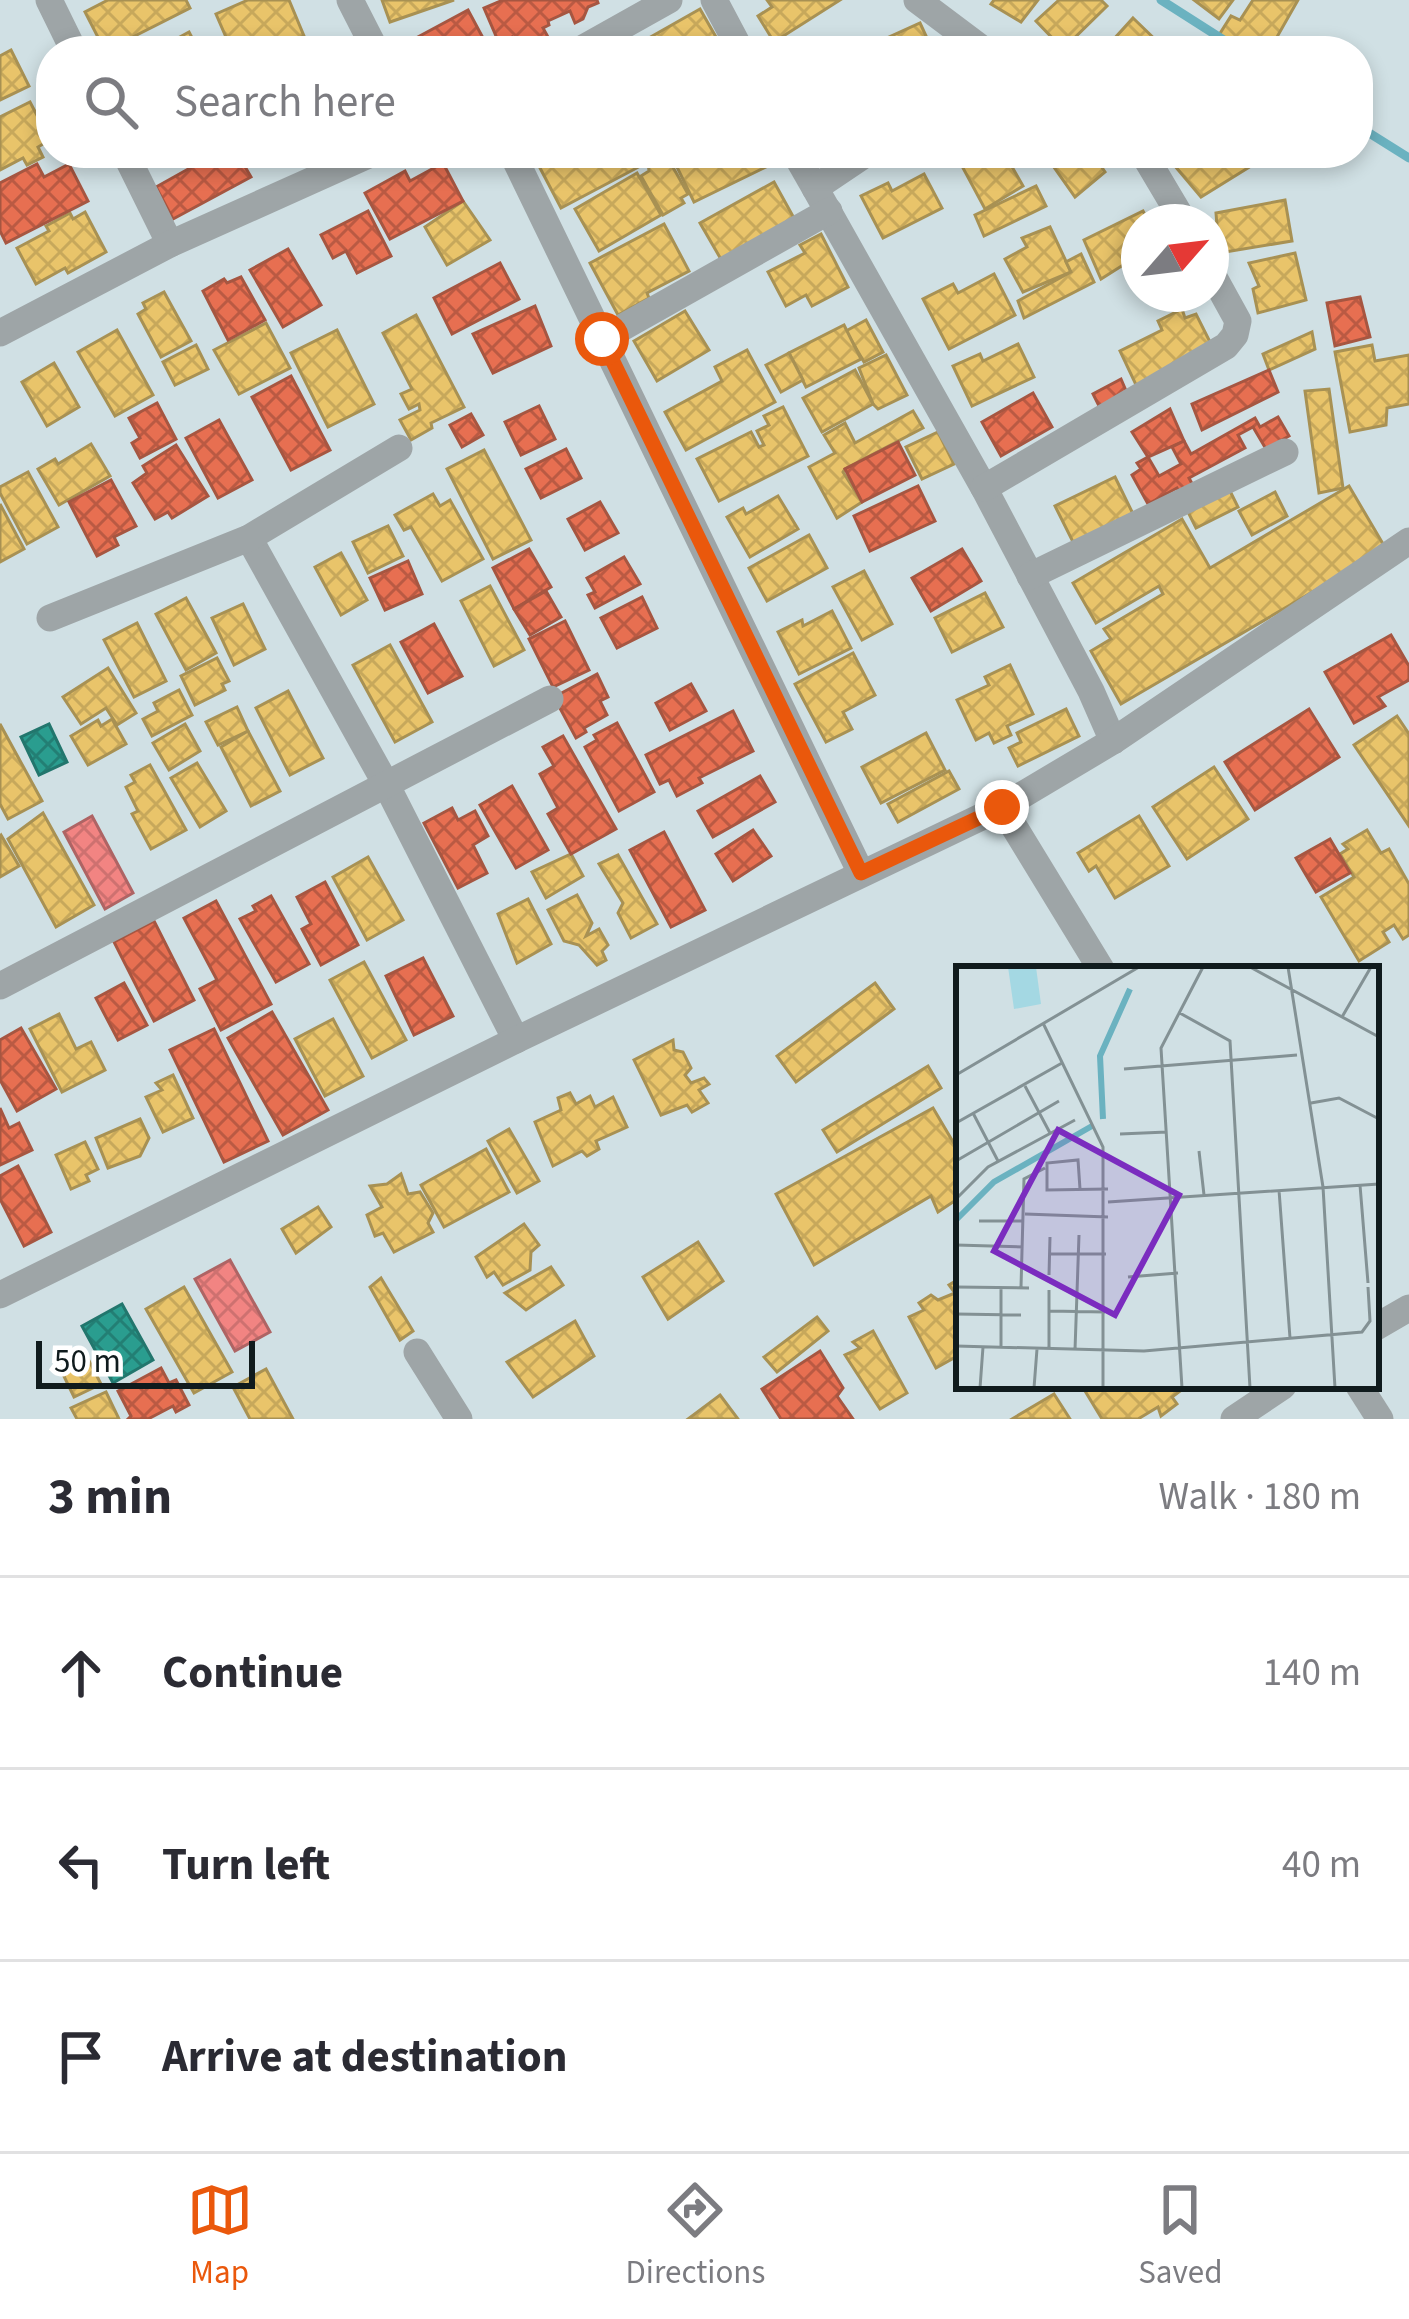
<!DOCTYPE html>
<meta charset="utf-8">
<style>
:root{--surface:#fff;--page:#f2f2f3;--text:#2b2b33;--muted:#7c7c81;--line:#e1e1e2;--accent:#ea580c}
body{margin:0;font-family:"Source Sans 3",sans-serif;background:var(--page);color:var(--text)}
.compass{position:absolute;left:1121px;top:204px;width:108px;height:108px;border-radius:50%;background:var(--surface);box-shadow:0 6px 18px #0003;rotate:62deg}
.scale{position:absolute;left:36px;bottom:30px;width:219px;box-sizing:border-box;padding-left:12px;border:6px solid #101b1d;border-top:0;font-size:33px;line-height:42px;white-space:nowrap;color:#101b1d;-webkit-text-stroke:9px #fff;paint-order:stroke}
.stop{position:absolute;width:36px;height:36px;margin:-27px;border:9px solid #ea580c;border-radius:50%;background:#fff}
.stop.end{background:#ea580c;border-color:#fff;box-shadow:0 3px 12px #0008}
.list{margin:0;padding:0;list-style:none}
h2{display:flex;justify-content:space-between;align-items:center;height:156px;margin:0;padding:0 48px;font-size:51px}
h2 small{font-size:39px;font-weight:400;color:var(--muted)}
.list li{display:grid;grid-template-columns:78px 1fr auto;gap:36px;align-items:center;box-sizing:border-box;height:192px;padding:0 48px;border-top:3px solid var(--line)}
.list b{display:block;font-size:45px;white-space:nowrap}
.list em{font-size:39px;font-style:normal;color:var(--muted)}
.icon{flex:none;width:66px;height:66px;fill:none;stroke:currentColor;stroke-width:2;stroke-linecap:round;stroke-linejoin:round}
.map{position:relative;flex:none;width:1409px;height:1419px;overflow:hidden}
.search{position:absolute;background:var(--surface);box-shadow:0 6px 18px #0003;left:36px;right:36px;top:36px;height:132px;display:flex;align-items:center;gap:30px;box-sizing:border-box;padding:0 42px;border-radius:48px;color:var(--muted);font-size:45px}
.sheet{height:732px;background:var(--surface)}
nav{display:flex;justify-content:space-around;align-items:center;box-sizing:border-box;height:168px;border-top:3px solid var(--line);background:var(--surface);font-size:33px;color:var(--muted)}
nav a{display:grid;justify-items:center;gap:6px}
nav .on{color:var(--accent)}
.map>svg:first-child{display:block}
</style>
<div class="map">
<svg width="1409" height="1419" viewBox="0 0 1409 1419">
<defs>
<pattern id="homes-cross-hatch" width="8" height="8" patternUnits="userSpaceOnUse" patternTransform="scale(3)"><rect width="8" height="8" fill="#e9c46a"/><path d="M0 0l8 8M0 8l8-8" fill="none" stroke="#c7a85b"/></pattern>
<pattern id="shops-cross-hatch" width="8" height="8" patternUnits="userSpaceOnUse" patternTransform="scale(3)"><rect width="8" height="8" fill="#e76f51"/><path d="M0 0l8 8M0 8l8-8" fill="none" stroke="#ba5a43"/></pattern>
<pattern id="schools-cross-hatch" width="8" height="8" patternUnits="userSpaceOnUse" patternTransform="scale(3)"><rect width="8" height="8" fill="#2a9d8f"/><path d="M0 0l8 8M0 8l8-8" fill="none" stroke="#237f74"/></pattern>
<pattern id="health-cross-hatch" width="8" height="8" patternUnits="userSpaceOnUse" patternTransform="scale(3)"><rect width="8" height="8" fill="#f28482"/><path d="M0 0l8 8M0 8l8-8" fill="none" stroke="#ce7170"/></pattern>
</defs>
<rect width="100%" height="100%" fill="#d0e0e4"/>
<g fill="url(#homes-cross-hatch)" stroke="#a89153" stroke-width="3">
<polygon points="108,0 186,0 190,8 105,51 85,12"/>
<polygon points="248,0 289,0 304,36 271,50 270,42 250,51 232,51 216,14"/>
<polygon points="382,0 454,0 390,22"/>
<polygon points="767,0 840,0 774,42 758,16 772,7"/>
<polygon points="994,0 1038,0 1021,22 991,4"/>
<polygon points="1059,0 1101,0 1107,6 1063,49 1036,21"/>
<polygon points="1194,0 1233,0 1219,19"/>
<polygon points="1253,0 1298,0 1269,51 1247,51 1219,35 1231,16 1240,20"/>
<polygon points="700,9 724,51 654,51 647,39"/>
<polygon points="1133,18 1161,45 1156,51 1103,51"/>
<polygon points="920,23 932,49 940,46 943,51 894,51 887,38"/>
<polygon points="189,32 199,51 154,51"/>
<polygon points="11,50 29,86 0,100 0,56"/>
<polygon points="30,102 50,140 38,147 43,157 27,165 23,158 0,170 0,117"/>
<polygon points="563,153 643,153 648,162 561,208 539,166"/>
<polygon points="665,153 688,194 681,198 684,203 663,215 641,176 649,171 648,162"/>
<polygon points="695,153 771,153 776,162 694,202 675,163"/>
<polygon points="955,153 1004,153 1023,186 985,209"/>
<polygon points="1044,153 1092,153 1105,172 1075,197"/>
<polygon points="1189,153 1272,153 1201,197 1174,165"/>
<polygon points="637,173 661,215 599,251 575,209"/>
<polygon points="924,174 942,208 883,238 861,196 888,183 892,191"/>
<polygon points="774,182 795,220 722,261 700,223"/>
<polygon points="1036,186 1046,206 984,236 975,215"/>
<polygon points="1285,200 1292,241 1219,253 1216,213"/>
<polygon points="463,201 490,240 447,265 425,227"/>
<polygon points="1143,211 1149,222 1139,222 1139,255 1101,279 1084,240"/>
<polygon points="85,212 106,252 68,273 65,268 36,284 17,248 49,231 46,226 70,213 73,219"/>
<polygon points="664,224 689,271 647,293 649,298 618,315 590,263"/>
<polygon points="1050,227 1071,272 1023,292 1005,259 1027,247 1022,238"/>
<polygon points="821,234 848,287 812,306 806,295 786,306 768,272 805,253 800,245"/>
<polygon points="1295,253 1306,300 1258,313 1253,289 1259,286 1249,263"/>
<polygon points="1081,254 1094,282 1024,318 1018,301 1071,272 1066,262"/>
<polygon points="994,274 1015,315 949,349 923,299 953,284 958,293"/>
<polygon points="164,292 191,341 161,357 138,314 146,309 143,303"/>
<polygon points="1182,309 1185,318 1196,314 1212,346 1137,387 1120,351 1162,330 1158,321"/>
<polygon points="685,311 709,350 657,381 634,341"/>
<polygon points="416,315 464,407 431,423 432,428 411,440 400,420 420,410 419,404 409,409 401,394 412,389 383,333"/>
<polygon points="866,320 883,352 864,362 846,331"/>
<polygon points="266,323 290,368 239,394 214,350"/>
<polygon points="844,325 861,359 806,387 789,353"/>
<polygon points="117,330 153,395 115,416 78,352"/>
<polygon points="337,330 374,404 328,427 291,353"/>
<polygon points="1312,332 1315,349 1269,370 1263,354"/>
<polygon points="1018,344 1034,377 972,406 953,366 980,354 983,361"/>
<polygon points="196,345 208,369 175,385 163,362"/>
<polygon points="1372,345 1375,361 1409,355 1409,404 1387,408 1386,425 1350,432 1335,352"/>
<polygon points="747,350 775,402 686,450 665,412 722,381 715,367"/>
<polygon points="789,353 803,380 781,392 766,365"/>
<polygon points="886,355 907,395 878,409 873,404 859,368"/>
<polygon points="54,363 79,407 47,426 22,382"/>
<polygon points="855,370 873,404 822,432 803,398"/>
<polygon points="1329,389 1343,488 1319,493 1305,391"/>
<polygon points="783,407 808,456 719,501 697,459 751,432 759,447 764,445 757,431 769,425 764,416"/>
<polygon points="913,411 923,428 845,469 843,472 862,502 837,518 809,467 835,453 824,435 845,423 855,443"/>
<polygon points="938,432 954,464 922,479 906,447"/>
<polygon points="91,444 110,476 59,505 38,469 55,459 58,464"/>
<polygon points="484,450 531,540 493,559 447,469"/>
<polygon points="28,472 58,527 27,544 0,493 0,487"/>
<polygon points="1115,477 1136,520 1073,542 1055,506"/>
<polygon points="1349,486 1386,549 1121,704 1091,651 1111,639 1104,629 1163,594 1159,586 1096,623 1073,583 1182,519 1210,568"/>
<polygon points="1229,489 1238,507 1196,528 1187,510"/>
<polygon points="1275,492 1287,516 1252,535 1239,511"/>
<polygon points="433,494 440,506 450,500 483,559 442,581 411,527 404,530 395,515"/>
<polygon points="778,496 798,529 750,557 727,517 743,508 746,514"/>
<polygon points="0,504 24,549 0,562"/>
<polygon points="388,526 403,556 368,573 353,542"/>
<polygon points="809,535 827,568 767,601 749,568"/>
<polygon points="341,553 367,600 341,615 315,567"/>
<polygon points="864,571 892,624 862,640 833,587"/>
<polygon points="490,586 524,650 494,666 461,601"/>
<polygon points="985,593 1003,627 952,652 935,618"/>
<polygon points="186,598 216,653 186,670 156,614"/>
<polygon points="243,604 265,649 234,665 212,618"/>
<polygon points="832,611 851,648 799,674 778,632 802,620 803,626"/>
<polygon points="137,623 166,681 134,697 104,640"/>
<polygon points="390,645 432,722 395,742 353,665"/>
<polygon points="853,653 875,695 843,712 852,729 826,742 795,684"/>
<polygon points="217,658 229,681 222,684 225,690 195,705 181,676"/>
<polygon points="1010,665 1033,714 1007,726 1011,735 994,743 989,733 976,740 957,700 989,685 985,677"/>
<polygon points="108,668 136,713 117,725 106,708 81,724 63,697"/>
<polygon points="179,690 192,715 152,736 143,719 158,711 154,703"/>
<polygon points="288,691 323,758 290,775 256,708"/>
<polygon points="237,707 248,731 218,745 206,722"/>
<polygon points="1066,709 1079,736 1018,766 1009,748 1021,742 1017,733"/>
<polygon points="1397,716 1409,734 1409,826 1354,745"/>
<polygon points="112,719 126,744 88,765 71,736 98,720 101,726"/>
<polygon points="0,724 42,801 8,819 0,804"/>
<polygon points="185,724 200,751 169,770 153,743"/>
<polygon points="248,731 280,791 251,806 221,747"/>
<polygon points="926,733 945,770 881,803 862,767"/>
<polygon points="197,763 226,811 200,827 171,778"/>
<polygon points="150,765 186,830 151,849 132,814 138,811 126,787 135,782 131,775"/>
<polygon points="1214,767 1248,819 1187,859 1153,807"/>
<polygon points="949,771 959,789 898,822 888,804"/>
<polygon points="43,813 94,905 56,927 8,839"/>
<polygon points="1139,816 1169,866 1115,898 1096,866 1089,871 1078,853"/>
<polygon points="1367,830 1381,853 1389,849 1409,884 1409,935 1403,939 1394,925 1383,932 1389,942 1359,961 1321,897 1354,877 1340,854 1348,849 1343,844"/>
<polygon points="1,835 19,866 0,877 0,836"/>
<polygon points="571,854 583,876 546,898 532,872"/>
<polygon points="618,855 657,924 631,938 618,913 623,903 599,864"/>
<polygon points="368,857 403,920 367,940 333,877"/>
<polygon points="577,895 592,923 586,936 599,929 608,945 602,951 606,960 597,965 579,945 564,941 548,910"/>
<polygon points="528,899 551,944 517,963 498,914"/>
<polygon points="364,962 406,1040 372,1058 330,980"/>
<polygon points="875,983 894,1009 796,1082 777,1056"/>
<polygon points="59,1014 76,1049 91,1042 105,1070 62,1092 30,1029"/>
<polygon points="333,1019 363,1076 325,1096 295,1039"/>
<polygon points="673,1040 674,1050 683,1052 691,1068 685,1075 691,1083 704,1078 709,1084 699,1090 708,1103 692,1112 687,1105 661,1115 634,1060"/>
<polygon points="928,1066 941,1088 837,1152 823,1130"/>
<polygon points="173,1075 193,1118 163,1132 146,1097 162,1090 156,1083"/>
<polygon points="570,1093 576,1104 590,1096 595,1107 613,1097 627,1127 596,1141 599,1149 587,1156 582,1151 553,1166 535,1122 561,1110 558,1098"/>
<polygon points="933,1108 959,1152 959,1198 938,1212 931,1196 814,1265 776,1194"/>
<polygon points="140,1119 149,1138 140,1156 108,1168 96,1138"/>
<polygon points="509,1129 539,1181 517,1193 488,1141"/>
<polygon points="85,1142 98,1169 86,1175 89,1181 71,1189 56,1155"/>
<polygon points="486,1149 509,1192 444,1227 421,1185"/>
<polygon points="401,1174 408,1194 420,1192 433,1213 428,1223 433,1232 394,1252 383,1233 375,1236 367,1215 382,1207 370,1186 387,1184"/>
<polygon points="318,1207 331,1227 296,1253 282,1229"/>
<polygon points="524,1224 539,1245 531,1252 530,1270 503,1285 494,1272 487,1277 476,1257"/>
<polygon points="698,1242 723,1281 668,1319 643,1277"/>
<polygon points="551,1267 563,1285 526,1310 505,1293"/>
<polygon points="381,1278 413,1331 400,1340 370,1287"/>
<polygon points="959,1279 959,1355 936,1368 909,1317 924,1310 919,1303 931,1295 938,1300 955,1293 949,1285"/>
<polygon points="184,1287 232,1372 194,1393 146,1309"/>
<polygon points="817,1317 828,1331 777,1372 764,1357"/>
<polygon points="575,1321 594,1356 533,1397 507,1362"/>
<polygon points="873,1331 907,1393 880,1409 845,1355 860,1348 853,1342"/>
<polygon points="84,1351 101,1384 74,1397 58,1364"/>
<polygon points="266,1369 293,1419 250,1419 233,1387"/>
<polygon points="1082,1386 1181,1386 1183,1389 1172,1397 1177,1404 1161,1416 1158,1407 1138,1419 1102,1419"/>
<polygon points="106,1392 119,1419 77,1419 71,1408"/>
<polygon points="1054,1394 1070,1419 1012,1419"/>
<polygon points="720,1395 738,1419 688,1419"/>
</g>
<g fill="url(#shops-cross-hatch)" stroke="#a65641" stroke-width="3">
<polygon points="503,0 597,0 598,3 588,7 583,19 575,23 570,11 548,21 549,25 543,28 548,37 518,51 512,37 499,43 484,8"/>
<polygon points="468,10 490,51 407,51 403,45"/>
<polygon points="217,153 237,153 251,177 173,219 156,187"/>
<polygon points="443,163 463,201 390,239 365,193 405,171 410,181"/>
<polygon points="37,164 44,177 69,164 88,201 6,243 0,231 0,183"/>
<polygon points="368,211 391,256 357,273 346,251 333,258 321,235"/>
<polygon points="288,249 321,305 283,327 250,270"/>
<polygon points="500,263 519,299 452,334 434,298"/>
<polygon points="241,277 265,320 228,340 203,291 224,279 227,283"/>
<polygon points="1360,297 1370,337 1335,346 1327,303"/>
<polygon points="535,306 551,346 493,373 473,334"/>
<polygon points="1269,370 1278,392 1202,430 1192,404"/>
<polygon points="291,376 330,450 291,470 252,397"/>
<polygon points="1121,379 1130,400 1103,414 1093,394"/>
<polygon points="1033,393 1052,427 1001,456 982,422"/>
<polygon points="157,403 176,439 140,458 132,443 140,438 129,418"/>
<polygon points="539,406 555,439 521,455 505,422"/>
<polygon points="1170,409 1184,441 1148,457 1132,432"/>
<polygon points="471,414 483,435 462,447 450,425"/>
<polygon points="1278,417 1289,436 1266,449 1253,427 1238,435 1245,448 1189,478 1196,491 1183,498 1177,488 1148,504 1132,475 1141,469 1137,463 1148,457 1159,476 1181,464 1172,447 1184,441 1191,454 1255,418 1260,427"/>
<polygon points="219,420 252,480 218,498 186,438"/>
<polygon points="898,442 915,475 862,502 845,469"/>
<polygon points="176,445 208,496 172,518 168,512 155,519 133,483 147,473 143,466"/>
<polygon points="566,449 581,478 541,498 526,469"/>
<polygon points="111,480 136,526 114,537 118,545 97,556 69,502"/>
<polygon points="918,486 935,521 870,551 854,516"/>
<polygon points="600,502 618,533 585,550 568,519"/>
<polygon points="529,549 551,587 514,609 493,568"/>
<polygon points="962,549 981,581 931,611 912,578"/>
<polygon points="624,557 640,584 595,608 588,595 595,592 587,578"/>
<polygon points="408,561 422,594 385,610 370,578"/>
<polygon points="546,591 561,617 530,635 514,609"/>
<polygon points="642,597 657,628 617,648 601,618"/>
<polygon points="565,621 589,670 553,687 529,639"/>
<polygon points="434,624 462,676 428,693 401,642"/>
<polygon points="1391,635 1409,666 1409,680 1378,697 1385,706 1354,723 1325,672"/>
<polygon points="597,674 608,697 600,701 607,715 584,728 586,732 576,738 554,697"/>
<polygon points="691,684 706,711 670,730 656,703"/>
<polygon points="1309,709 1339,757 1255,810 1225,762"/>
<polygon points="733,711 753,751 699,778 702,783 677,796 669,780 660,784 646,755"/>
<polygon points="617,723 654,792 619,811 585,747 597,740 594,735"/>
<polygon points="563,736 616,829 571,854 548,814 558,808 540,774 554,766 543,747"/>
<polygon points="760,776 775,802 713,837 698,811"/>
<polygon points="512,786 548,850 516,868 480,805"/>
<polygon points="452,808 458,820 475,811 488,836 473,845 487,873 458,888 424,823"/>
<polygon points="753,830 771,856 733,881 716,854"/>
<polygon points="664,832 705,910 671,927 630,850"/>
<polygon points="1330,839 1350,873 1316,892 1296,858"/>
<polygon points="325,882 358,945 321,965 302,929 311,924 297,897"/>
<polygon points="271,896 309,964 276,982 240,919 256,911 253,906"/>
<polygon points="216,901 271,1004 221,1030 200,989 217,980 184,918"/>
<polygon points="154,921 194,1000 154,1021 114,942"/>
<polygon points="423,958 453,1016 414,1035 386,976"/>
<polygon points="124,983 147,1025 118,1040 96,998"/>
<polygon points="272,1012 328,1110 283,1135 228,1038"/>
<polygon points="21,1028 56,1089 17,1111 0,1080 0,1040"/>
<polygon points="214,1029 268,1141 224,1162 170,1050"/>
<polygon points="0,1108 9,1128 19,1123 32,1150 0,1165"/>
<polygon points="18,1166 51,1232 24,1246 0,1199 0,1176"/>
<polygon points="820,1351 843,1388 837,1396 853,1419 781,1419 762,1389"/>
<polygon points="161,1368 169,1383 176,1380 189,1405 176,1412 173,1406 148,1419 128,1419 131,1416 118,1391"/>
</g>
<g fill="url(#schools-cross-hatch)" stroke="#22766d" stroke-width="3">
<polygon points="49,724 67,762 39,775 21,737"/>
<polygon points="122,1304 153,1360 113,1383 82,1326"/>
</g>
<g fill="url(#health-cross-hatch)" stroke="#ae6464" stroke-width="3">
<polygon points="92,816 133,893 105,909 64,832"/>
<polygon points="230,1260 270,1332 235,1351 195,1279"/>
</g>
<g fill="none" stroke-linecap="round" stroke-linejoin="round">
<g stroke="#6bb2c0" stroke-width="9">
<polyline points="1161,0 1241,51"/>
<polyline points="1358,126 1409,158"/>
</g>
<g stroke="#9ea5a7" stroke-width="27">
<polyline points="49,0 74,51"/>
<polyline points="350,0 376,51"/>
<polyline points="714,0 741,51"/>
<polyline points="917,0 985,51"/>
<polyline points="578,51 669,0"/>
<polyline points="125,153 170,244"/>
<polyline points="512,153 861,873"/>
<polyline points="795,153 815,188"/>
<polyline points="867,153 815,188 984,488 1091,691 1113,741"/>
<polyline points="1143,153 1184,222"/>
<polyline points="0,333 170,244 373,153"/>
<polyline points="602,339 829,211"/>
<polyline points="984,488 1226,346 1235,335 1238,321 1211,272"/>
<polyline points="249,538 387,786 516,1040"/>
<polyline points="1030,576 1285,452"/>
<polyline points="50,618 249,538 399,448"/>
<polyline points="1002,807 1101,969"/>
<polyline points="0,986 550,699"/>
<polyline points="0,1295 516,1040 1002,807 1113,741 1409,541"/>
<polyline points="1376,1327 1409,1308"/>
<polyline points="417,1352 459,1419"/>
<polyline points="1359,1386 1380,1419"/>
<polyline points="1234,1419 1283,1386"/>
</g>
</g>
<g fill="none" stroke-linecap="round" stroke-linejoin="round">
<polyline stroke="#ea580c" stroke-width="15" points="602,339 861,873 1002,807"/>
</g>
<g transform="translate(956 966)">
<rect width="423" height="423" fill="#d0e0e4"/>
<path d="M52,1H80L85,38L58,43Z" fill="#a4d8e3"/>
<path fill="none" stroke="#6bb2c0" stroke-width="6" d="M147,153L144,90L174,23M0,254L38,216L136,160"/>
<path fill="none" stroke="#839194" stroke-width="3" d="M294,1L423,71M332,1L367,221L379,422M222,46L274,75L294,422M386,51L415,1M87,57L147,181V422M168,103L341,89M0,109L183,1M69,120L94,167M355,137L383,132L423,153M17,147L42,195M0,157L106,97M164,168L211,166M243,185L248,229M0,195L103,135M404,219L412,317M124,223L122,194L91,197V224L152,223M323,224L334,372M0,233L32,201L119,154M152,236L423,218M69,248L152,251M23,255H68M0,279L67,281M95,288H150M93,309L94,271M172,311L222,307M0,321L73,322M65,321L68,213L89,202M45,323V382M93,324V383M93,345L149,346M0,348L65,349M0,380L188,385L406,366L414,355L412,321M119,384L123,269M24,422L27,381M78,422L81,383M226,422L205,82L247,1"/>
<path fill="#7b2cbf" fill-opacity="0.15" stroke="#7b2cbf" stroke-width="6" d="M102,164L223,229L159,349L38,285Z"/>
<rect width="423" height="423" fill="none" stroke="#101b1d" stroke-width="6"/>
</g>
</svg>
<svg class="compass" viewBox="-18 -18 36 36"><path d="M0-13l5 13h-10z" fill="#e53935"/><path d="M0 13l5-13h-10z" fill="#7c7c81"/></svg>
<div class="scale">50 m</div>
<div class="stop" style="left:602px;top:339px"></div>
<div class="stop end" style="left:1002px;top:807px"></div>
<div class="search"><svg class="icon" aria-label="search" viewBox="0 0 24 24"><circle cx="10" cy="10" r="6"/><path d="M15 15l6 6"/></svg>Search here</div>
</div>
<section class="sheet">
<h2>3 min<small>Walk · 180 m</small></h2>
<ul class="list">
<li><svg class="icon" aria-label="ahead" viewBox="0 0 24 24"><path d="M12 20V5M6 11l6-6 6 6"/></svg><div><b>Continue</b></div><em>140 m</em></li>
<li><svg class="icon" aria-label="left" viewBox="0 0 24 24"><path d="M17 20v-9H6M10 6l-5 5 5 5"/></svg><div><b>Turn left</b></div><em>40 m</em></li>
<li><svg class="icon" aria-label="arrive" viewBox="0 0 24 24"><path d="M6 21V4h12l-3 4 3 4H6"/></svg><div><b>Arrive at destination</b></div></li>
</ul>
</section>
<nav>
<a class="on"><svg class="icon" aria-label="map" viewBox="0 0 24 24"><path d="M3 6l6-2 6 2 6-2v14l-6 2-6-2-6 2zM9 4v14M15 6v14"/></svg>Map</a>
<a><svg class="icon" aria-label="directions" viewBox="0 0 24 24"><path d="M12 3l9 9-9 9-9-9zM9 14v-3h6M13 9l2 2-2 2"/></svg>Directions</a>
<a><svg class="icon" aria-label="saved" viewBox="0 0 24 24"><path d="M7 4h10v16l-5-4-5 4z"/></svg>Saved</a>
</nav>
